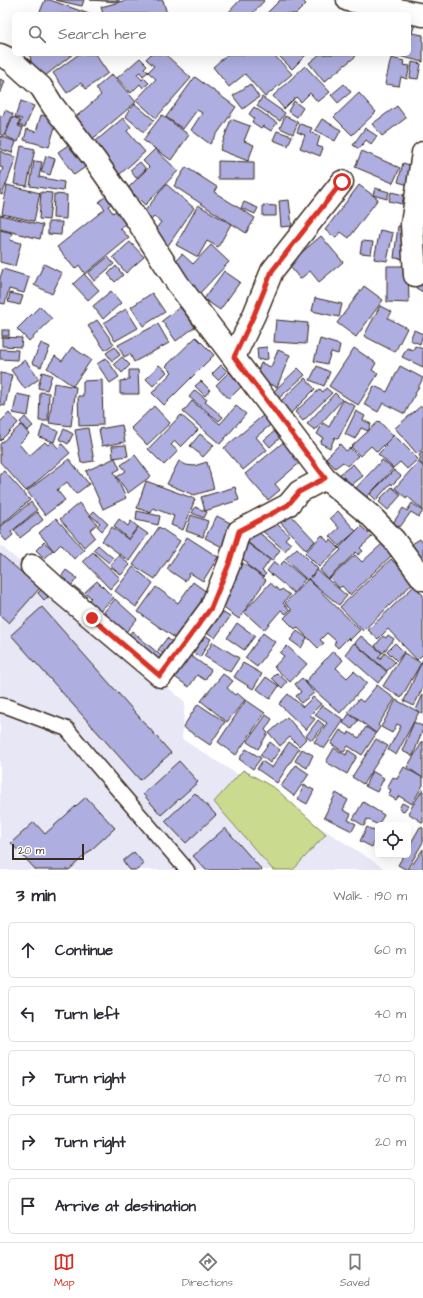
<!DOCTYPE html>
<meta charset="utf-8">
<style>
:root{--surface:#fff;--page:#f2f2f3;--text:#2b2b33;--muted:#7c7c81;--line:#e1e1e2;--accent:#d93025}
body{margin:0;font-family:"Architects Daughter",sans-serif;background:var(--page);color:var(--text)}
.controls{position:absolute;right:12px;bottom:12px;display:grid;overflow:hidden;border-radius:6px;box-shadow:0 4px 16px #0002}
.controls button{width:36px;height:36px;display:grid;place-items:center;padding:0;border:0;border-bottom:1px solid var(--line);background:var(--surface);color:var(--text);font:20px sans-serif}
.scale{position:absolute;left:12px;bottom:10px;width:72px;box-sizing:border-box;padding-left:4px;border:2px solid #3b2a1e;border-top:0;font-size:11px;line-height:14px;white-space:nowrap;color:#3b2a1e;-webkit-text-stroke:3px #fff;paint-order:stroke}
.stop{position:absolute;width:12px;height:12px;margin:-9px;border:3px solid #d93025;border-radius:50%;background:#fff}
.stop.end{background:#d93025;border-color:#fff;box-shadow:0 1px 4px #0008}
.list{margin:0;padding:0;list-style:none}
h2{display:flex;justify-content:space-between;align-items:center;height:52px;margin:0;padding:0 16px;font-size:17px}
h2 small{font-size:13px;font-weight:400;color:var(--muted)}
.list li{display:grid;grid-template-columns:26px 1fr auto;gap:12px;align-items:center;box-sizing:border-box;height:56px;margin:0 8px 8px;padding:0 8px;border:1px solid var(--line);border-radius:6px}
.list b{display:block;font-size:15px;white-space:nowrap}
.list em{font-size:13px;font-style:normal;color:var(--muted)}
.icon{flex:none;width:22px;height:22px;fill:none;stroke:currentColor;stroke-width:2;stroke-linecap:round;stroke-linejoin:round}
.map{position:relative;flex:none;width:423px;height:870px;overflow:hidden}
.search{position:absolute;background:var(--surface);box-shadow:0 4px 16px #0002;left:12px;right:12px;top:12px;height:44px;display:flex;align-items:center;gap:10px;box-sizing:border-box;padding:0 14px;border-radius:6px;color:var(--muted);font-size:15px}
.sheet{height:372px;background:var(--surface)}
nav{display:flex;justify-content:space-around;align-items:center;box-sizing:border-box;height:56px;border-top:1px solid var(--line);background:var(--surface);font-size:11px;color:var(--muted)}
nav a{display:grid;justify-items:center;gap:2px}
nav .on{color:var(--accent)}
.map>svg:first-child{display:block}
</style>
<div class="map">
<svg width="423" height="870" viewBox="0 0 423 870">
<rect width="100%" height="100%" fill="#fff"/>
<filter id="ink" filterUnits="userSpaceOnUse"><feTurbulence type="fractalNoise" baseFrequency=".025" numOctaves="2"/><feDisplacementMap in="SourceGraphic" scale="8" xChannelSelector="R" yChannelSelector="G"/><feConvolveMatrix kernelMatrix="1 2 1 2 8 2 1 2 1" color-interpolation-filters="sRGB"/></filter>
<g filter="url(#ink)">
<polygon fill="#e7e7f6" points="0,545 185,702 182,739 387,870 0,870"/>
<polygon fill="#cadb90" stroke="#828257" points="243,770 276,789 326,834 293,870 273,870 214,802"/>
<g fill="#aeaee0" stroke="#3b2a1e">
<polygon points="45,0 50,0 89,14 39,14"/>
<polygon points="55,0 84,0 82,6"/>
<polygon points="90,0 119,0 119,2"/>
<polygon points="127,0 163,0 167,14 103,14 101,7"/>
<polygon points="240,0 263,0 264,1 252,14 227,14"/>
<polygon points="280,0 302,0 306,4 296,14 266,14"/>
<polygon points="409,23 415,24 412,33 423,35 423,62 391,54 409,54"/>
<polygon points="25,54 73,54 45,76 32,66 30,56"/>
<polygon points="79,54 95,54 108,73 86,89 81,83 67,93 53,73"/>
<polygon points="151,54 165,54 191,78 156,118 136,100 156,79 148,72 154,66 146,59"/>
<polygon points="228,54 273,54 292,74 265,97 245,74 229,87 213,67"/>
<polygon points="277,54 307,54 292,69"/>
<polygon points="320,54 355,54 356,56 324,82 309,63"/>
<polygon points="140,58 147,65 144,68 148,72 143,76 140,72 137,74 142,80 144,78 149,83 143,88 140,84 131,93 117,78"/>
<polygon points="391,58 404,61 403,65 410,66 407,79 401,77 399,86 385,84"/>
<polygon points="412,62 421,64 418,79 410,78"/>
<polygon points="305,66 330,92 318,102 310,93 301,102 296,97 284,109 273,96"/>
<polygon points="112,74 136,102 89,142 71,121 101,95 96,88"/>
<polygon points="195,77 236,107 210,144 191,130 202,113 197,110 183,129 166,117"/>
<polygon points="0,79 5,81 1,92 0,92"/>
<polygon points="250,84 259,97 243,109 233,96"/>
<polygon points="344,84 351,92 338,103 331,95"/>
<polygon points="359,93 376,112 352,135 334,117"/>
<polygon points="262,97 285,113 280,121 257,106"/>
<polygon points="21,101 34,106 25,127 19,125 22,119 15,117"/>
<polygon points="294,101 303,108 297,117 288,111"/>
<polygon points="135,104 154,120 144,132 125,116"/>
<polygon points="397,106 406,118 382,136 372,124"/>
<polygon points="254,107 277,123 271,131 263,126 261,128 252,122 254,118 249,114"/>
<polygon points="5,110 13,114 4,136 0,134 0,115 3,116"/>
<polygon points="41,115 57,120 49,147 24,140 27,129 36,132"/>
<polygon points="162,115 189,135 171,160 143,140"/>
<polygon points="285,116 298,122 293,134 280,128"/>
<polygon points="13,117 20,120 18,126 23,128 18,142 5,136"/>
<polygon points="123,118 131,127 127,131 145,152 119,175 90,146"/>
<polygon points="231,119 250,126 244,141 254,145 248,161 220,150"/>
<polygon points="322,119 341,130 335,141 315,130"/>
<polygon points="300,124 312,128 310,132 320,136 317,146 323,148 320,156 300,148 305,135 297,132"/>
<polygon points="365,128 377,136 371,144 366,140 359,149 353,145"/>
<polygon points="277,131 292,136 288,146 273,140"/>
<polygon points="0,136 16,142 12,153 0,149"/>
<polygon points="71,143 87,166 74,175 58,152"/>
<polygon points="21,146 35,149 27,186 14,184"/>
<polygon points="155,149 178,171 145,205 128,188 149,167 143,161"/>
<polygon points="0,151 16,158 2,195 0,194 0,176 3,168 0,167"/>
<polygon points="362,151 400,168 393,183 355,167"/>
<polygon points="46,156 55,159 50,175 41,172"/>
<polygon points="34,161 42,162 39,177 64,182 63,191 30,186"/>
<polygon points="218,161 254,162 254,179 218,179"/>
<polygon points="140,162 146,169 136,178 130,170"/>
<polygon points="403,163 413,166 408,185 398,182"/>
<polygon points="186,167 217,187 214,192 255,218 246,233 174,186"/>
<polygon points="166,184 194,208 167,247 152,234 161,222 154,217 149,222 141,216"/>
<polygon points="7,185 40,193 34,221 2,214"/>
<polygon points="359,185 378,199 349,238 341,232 336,238 325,230"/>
<polygon points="375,188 389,192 387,199 373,195"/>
<polygon points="41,192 52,193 49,220 39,219"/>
<polygon points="391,192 404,195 402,204 389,201"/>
<polygon points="54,194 67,195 66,219 53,218"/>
<polygon points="106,196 112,203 108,206 113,213 118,209 128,222 120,228 129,238 85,274 79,265 75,269 57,247 105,209 99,202"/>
<polygon points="289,200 292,226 281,227 279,201"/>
<polygon points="244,202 258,208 255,214 241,208"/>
<polygon points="198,205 231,224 218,247 207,241 198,257 176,245"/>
<polygon points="263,205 276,206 276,216 263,216"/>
<polygon points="0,215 43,225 40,239 0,229"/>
<polygon points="48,222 62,222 61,235 48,234"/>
<polygon points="398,226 410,228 407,259 394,258"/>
<polygon points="0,230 12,233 10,240 21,243 15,266 0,262"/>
<polygon points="380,230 393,233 387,261 374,259"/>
<polygon points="321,236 343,262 319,282 310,271 300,279 288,264"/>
<polygon points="362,241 373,242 371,254 360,253"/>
<polygon points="130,242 144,257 126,273 113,257"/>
<polygon points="211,245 229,262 199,294 170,267 182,254 193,264"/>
<polygon points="108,257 114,264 94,281 88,273"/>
<polygon points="44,264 62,273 52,294 34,285"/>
<polygon points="116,266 123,275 115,282 108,274"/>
<polygon points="387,266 408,266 409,303 387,302"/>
<polygon points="3,269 29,277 24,293 9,289 5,304 0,303 0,278"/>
<polygon points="224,271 240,282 220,310 204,299"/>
<polygon points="84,274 99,290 88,300 73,284"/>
<polygon points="421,280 423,281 423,292 416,288"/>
<polygon points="364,286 383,300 356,337 337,323"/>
<polygon points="111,291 121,303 103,319 93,306"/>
<polygon points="10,293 23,296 20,305 8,302"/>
<polygon points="152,293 165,312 143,326 131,307"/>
<polygon points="315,298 342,304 339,317 312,311"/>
<polygon points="40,306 52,319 29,341 17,329"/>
<polygon points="380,306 392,312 388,318 407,328 395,352 364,336"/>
<polygon points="180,307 195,327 176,341 162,321"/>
<polygon points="126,309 138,328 115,341 104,323"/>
<polygon points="97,320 114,344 105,350 88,326"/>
<polygon points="276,320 308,323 306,344 274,342"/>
<polygon points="158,324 169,343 134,362 130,354 124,357 118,345"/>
<rect x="2" y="330" width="7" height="6"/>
<polygon points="414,330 423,334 420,344 410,340"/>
<polygon points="2,337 22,338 21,347 2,346"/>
<polygon points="196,337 214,355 164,405 152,393 172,372 166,366"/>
<polygon points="320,339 340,345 338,354 331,352 327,364 314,361"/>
<polygon points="41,343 50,347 41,367 32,363"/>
<polygon points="415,346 423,349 423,367 402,357 407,348 413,350"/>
<polygon points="72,347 91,360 73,386 47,368 55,356 62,361"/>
<polygon points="115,347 120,355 112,361 106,353"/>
<polygon points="267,347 268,359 258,360 257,348"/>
<polygon points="354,348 376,363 372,370 378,374 358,405 329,386"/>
<polygon points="0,349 18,350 17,360 0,359"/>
<polygon points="278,350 290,355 277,387 255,378 261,363 271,367"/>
<polygon points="122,357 130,365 122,373 114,364"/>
<polygon points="106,358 119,377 110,383 97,364"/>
<polygon points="25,360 39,379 25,389 11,370"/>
<polygon points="159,365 167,372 153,386 146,379"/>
<polygon points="221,365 227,371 218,380 212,374"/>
<polygon points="317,366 330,372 324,386 310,380"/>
<polygon points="400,366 423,378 405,414 383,403 378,412 364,404 374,386 387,392"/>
<polygon points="298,368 305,375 278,399 272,393"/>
<polygon points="129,370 138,370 139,394 120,394 120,381 129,380"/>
<polygon points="42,372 52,375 47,390 38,388"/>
<polygon points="229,372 242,386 229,399 216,385"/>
<polygon points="0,373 12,375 5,406 0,405"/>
<polygon points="305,378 315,389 288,416 279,406 282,402 281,401"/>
<polygon points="102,380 103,425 79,426 78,396 83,396 83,381"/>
<polygon points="201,381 210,390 205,396 195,386"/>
<polygon points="54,383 76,387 71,426 49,423"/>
<polygon points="326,388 332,393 303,421 295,412 320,389 323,392"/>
<polygon points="195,390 207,400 205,402 223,417 219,421 189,397"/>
<polygon points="40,392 49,393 48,421 39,421"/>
<polygon points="335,393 342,400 315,430 307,424"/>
<polygon points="17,394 31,397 28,416 13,413"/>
<polygon points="343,400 355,406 338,439 335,437 330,448 320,443 323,438 317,434 323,423 329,427"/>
<polygon points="192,401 220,424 236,406 246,414 220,444 183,412"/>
<polygon points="154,406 170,423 147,445 131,428"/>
<polygon points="421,406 423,408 423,449 417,454 395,428"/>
<polygon points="356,411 365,416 363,420 371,424 368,431 361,428 355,439 345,434"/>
<polygon points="9,413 18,423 0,441 0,422"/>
<polygon points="266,413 274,422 256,437 267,450 243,470 224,448"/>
<polygon points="181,415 198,430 181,447 175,441 171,445 178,451 164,465 148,449"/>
<polygon points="25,417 33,426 27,431 20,422"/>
<polygon points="379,421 393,436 377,452 371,446 360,456 351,447"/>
<polygon points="21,425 29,434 19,444 29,456 45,442 48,445 52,441 58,448 62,444 70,453 26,491 0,462 0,444"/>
<polygon points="43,425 58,431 54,442 39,437"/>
<polygon points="122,425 125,442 102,446 99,429"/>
<polygon points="88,428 94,461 81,463 75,430"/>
<polygon points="64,429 73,434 68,444 59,439"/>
<polygon points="276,430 282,436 270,447 264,440"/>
<polygon points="200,434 214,445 203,457 190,446"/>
<polygon points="394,435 418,459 407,469 400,462 393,468 378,454 386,446 384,445"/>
<polygon points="286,440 303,460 275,484 280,490 268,500 245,474"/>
<polygon points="340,444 346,451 350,448 358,456 347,466 343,462 335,468 326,458"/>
<polygon points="126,445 128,456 113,458 112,446"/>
<polygon points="423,452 423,466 419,461 421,459 419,455"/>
<polygon points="135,455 151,476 128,493 117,477 126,471 121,465"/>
<polygon points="115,458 120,469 114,472 126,498 103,509 86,471"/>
<polygon points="69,459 89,484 76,494 67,482 57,490 65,500 45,515 27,491"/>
<polygon points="382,460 393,469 364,500 354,490"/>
<polygon points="179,461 186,465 194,466 207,462 214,489 194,495 167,484"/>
<polygon points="418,462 423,466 423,510 407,496 406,498 395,488"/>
<polygon points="353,464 363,476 345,490 335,478"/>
<polygon points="394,470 401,476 392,485 391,483 376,500 370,494"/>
<polygon points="4,471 30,500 0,526 0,474"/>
<polygon points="146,481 195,499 183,530 171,525 174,516 153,508 151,513 137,508"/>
<polygon points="235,487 239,500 205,511 201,497"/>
<polygon points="392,487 401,495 388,510 379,502 381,500 380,499"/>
<polygon points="31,502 37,510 11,532 13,535 6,541 0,534 0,527"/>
<polygon points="79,503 97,524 90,530 95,537 84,547 60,519"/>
<polygon points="412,503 423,511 419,517 411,512 400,527 393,523 403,508 407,511"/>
<polygon points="195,507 207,512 204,518 192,513"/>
<polygon points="94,511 108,524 102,531 97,526 100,523 90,515"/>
<polygon points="137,511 160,516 158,525 136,520"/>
<polygon points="338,511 356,531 339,546 330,536 339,528 330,518"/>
<polygon points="37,512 43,520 20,538 14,530"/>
<polygon points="289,513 315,541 306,550 280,522"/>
<polygon points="191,515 208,521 203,537 186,531"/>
<polygon points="217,516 236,526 224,548 205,538"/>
<polygon points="269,517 289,535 285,539 291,544 285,551 259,528"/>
<polygon points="56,518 84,550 74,559 61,544 54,551 39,533"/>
<polygon points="119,519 128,526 131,521 138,527 128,539 114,526"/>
<polygon points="361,526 372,537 360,548 363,551 358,555 356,552 328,579 320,570 341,550 339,548"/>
<polygon points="112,527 129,540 138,527 148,534 129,561 102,541"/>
<polygon points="159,527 180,541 155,579 133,565"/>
<polygon points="256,530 280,550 272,561 247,542"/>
<polygon points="322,535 328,542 331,540 339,548 319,567 305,553"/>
<polygon points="187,537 218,557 203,581 190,573 185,581 167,569"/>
<polygon points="420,539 423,544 423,565 414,551 416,550 412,544"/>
<polygon points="44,542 53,550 44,558 36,550"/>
<polygon points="246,542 270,560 262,571 266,574 263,577 247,565 248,563 237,555"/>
<polygon points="382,544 392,555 350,595 342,586 339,588 330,578 355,555 362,562"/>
<polygon points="98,545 113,558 109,563 93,550"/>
<polygon points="297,548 318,569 307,580 285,559"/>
<polygon points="93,552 120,578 110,589 83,561"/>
<polygon points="0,554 40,588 9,623 0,615"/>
<polygon points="119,555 130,565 121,575 110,566"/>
<polygon points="391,559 414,582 363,631 340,607"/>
<polygon points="284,561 305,579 294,593 267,571 274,562 279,566"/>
<polygon points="243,563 266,580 239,619 215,602 229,591 237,579 233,577"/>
<polygon points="133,567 153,583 136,607 115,591"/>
<polygon points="66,570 77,578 66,593 55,585"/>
<polygon points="317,570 347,596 339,605 309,580"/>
<polygon points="308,579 360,630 350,640 348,638 338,648 334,644 336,641 327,633 320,640 324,643 318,648 297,627 295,629 284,618 292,610 285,603"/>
<polygon points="97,581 114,598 93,617 83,606 91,598 85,592"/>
<polygon points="193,582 215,598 182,643 138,612 156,587 178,603"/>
<polygon points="270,583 280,591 282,589 290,595 283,603 290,610 286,614 281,610 264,630 244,612"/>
<polygon points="74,586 87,596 79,606 66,596"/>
<polygon points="414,586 423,595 423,654 417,660 388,629 378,639 368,630"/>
<polygon points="42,589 48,597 44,600 38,593"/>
<polygon points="115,599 137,619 120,639 98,619"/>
<polygon points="42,607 171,753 140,780 11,635"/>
<polygon points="214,607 230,617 215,638 200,627"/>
<polygon points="237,623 255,636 244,650 227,638"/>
<polygon points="196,630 211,639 200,657 185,648"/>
<polygon points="132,631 165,659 156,670 123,642"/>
<polygon points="297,631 307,638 301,648 290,640"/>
<polygon points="263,633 275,642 257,667 245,658"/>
<polygon points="388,635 394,639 383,653 375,646 383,636 386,638"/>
<polygon points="361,636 382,653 378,658 380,659 385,653 395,662 387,671 355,643"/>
<polygon points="167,638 179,647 170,659 158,650"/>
<polygon points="213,642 239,658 230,672 204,656"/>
<polygon points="354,643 387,672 378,683 345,654"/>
<polygon points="395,643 404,652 397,661 387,651"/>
<polygon points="287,646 307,664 290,682 274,667 284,656 280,653"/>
<polygon points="184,651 211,670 205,680 197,675 189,687 169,673"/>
<polygon points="333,651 343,660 336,668 347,678 354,671 367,683 340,713 305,682"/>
<polygon points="404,653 421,663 401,698 383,686"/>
<polygon points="423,659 423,687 414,706 404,701"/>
<polygon points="243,663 262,674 253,689 234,677"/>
<polygon points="277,673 287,682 282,688 272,678"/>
<polygon points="223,674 233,681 227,688 235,695 237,693 245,700 227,722 201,701"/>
<polygon points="266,677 279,686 270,699 257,689"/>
<polygon points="302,678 314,693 301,703 296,696 301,692 295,684"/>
<polygon points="377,685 395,699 378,725 380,727 376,733 348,712 359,699 363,702"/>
<polygon points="288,694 303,707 313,697 321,704 310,715 315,719 306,730 279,704"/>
<polygon points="423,694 423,714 416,710"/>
<polygon points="246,700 265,713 236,755 218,742"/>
<polygon points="396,700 419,712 396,755 388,750 401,726 397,724 392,733 381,727"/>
<polygon points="198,704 225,722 210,745 183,727"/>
<polygon points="322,705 344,720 324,749 314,742 327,723 315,715"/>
<polygon points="349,714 358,720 352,729 343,723"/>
<polygon points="266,715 272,719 265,730 268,733 258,749 247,742"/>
<polygon points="287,717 306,739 299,746 290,737 280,746 269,733"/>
<polygon points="318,720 324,725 312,740 306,736"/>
<polygon points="414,722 422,726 423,724 423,729 413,756 402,751"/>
<polygon points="366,727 376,734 362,755 348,746 344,752 331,744 340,730 348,735 349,732 359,738"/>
<polygon points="376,739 388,746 363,784 352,777"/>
<polygon points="423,741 423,778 407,767"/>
<polygon points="270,742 280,750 270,763 260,755"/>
<polygon points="289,742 299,749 277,783 257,769 262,761 272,768"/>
<polygon points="334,748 346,755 348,750 357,756 347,774 326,762"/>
<polygon points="246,749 261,758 253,769 239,759"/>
<polygon points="302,749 313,755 307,768 295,761"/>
<polygon points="179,761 198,782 161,815 143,794"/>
<polygon points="296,765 309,774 294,796 281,786"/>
<polygon points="404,767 423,778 423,785 412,804 399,796 396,800 388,795 391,790 387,788 393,777 397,779"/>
<polygon points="372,771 384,778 377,792 365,786"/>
<polygon points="304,785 314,790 307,804 298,799"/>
<polygon points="423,789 423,823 408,813"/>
<polygon points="195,793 216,815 186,843 165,821"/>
<polygon points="336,793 348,800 343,810 351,814 348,820 356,824 352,831 324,817"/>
<polygon points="86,797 115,828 69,870 36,870 11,843 34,822 45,834"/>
<polygon points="363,802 384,815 378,825 367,819 364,826 353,819"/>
<polygon points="402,803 408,806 404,811 399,809"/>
<polygon points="367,827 378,833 372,847 360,841"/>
<polygon points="420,827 423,828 423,842 407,870 398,865 404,855 408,855 408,848"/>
<polygon points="225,828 262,870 206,870 193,856"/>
<polygon points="423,849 423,870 409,870"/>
<polygon points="134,852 144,864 137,870 130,870 123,861"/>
</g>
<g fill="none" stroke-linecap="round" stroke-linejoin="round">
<g stroke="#3b2a1e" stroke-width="17">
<polyline id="service" points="0,705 9,707 67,729 95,763 187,870"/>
</g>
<g stroke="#3b2a1e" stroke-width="25">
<g id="minor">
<polyline points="348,0 423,15"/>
<polyline points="0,55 11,60 41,87 53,106 95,160 137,220 178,284 325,478 371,516 394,540 423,579"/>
<polyline points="415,275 412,224 423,153"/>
<polyline points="234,357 254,315 272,271 342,182"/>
<polyline points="32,566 62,593 161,676 211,608 229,564 239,531 288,505 299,492 325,478"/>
</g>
</g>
<use href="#service" stroke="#fff" stroke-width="14"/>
<use href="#minor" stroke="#fff" stroke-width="22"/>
</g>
</g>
<g fill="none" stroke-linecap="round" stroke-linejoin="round" filter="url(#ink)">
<polyline stroke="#d93025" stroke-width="5" points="92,618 160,676 211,608 229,564 239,531 288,505 299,492 325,478 234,357 254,315 272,271 342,182"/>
</g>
</svg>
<div class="controls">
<button><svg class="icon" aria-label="locate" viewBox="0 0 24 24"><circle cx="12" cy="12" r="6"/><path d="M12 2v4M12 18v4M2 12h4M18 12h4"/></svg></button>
</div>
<div class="scale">20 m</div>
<div class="stop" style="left:342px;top:182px"></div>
<div class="stop end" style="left:92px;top:618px"></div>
<div class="search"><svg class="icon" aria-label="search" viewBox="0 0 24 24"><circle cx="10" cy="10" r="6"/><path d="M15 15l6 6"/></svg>Search here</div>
</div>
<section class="sheet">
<h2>3 min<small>Walk · 190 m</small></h2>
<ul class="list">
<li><svg class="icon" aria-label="ahead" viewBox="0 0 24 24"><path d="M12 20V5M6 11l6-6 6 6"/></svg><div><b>Continue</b></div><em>60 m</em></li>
<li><svg class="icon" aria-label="left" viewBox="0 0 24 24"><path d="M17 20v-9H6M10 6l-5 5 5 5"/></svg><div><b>Turn left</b></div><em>40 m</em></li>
<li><svg class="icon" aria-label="right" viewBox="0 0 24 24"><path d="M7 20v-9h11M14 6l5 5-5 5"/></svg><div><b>Turn right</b></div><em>70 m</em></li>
<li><svg class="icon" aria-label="right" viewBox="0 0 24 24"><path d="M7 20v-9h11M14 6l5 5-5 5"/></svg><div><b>Turn right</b></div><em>20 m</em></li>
<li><svg class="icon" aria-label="arrive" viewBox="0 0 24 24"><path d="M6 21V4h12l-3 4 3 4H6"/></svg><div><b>Arrive at destination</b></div></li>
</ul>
</section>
<nav>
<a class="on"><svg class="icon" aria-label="map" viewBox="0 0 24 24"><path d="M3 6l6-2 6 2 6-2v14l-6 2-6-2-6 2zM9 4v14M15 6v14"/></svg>Map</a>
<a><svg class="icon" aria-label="directions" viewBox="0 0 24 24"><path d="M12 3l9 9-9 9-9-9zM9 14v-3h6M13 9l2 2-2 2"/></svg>Directions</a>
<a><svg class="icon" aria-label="saved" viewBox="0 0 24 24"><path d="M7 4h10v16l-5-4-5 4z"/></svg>Saved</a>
</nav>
